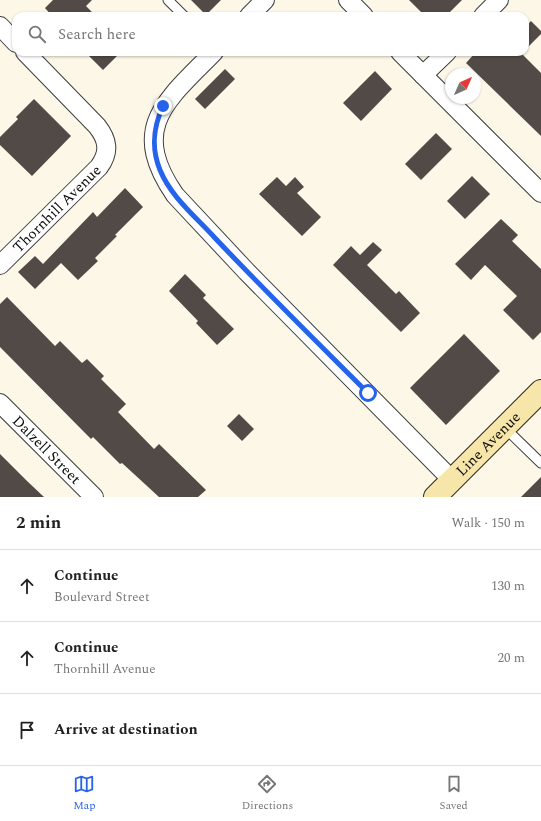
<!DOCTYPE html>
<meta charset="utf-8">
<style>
:root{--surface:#fff;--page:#f6f6f6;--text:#222;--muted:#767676;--line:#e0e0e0;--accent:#2563eb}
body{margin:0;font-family:Spectral,serif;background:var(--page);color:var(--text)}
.compass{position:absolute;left:445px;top:68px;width:36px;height:36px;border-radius:50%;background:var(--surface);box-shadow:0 1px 3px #0004;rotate:45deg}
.stop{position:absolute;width:12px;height:12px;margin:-9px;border:3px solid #2563eb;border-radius:50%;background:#fff}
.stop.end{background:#2563eb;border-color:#fff;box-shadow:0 1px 4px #0008}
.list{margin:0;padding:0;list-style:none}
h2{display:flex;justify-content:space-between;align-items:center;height:52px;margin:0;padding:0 16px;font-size:17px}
h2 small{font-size:13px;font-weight:400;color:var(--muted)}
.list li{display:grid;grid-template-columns:26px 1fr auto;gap:12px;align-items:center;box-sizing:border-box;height:72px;padding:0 16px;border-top:1px solid var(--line)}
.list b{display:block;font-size:15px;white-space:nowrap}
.list p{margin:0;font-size:13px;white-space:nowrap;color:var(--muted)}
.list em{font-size:13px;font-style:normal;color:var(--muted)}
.icon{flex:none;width:22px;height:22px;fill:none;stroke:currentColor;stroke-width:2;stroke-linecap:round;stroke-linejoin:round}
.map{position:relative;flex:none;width:541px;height:497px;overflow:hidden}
.search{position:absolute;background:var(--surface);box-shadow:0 1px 3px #0004;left:12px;right:12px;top:12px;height:44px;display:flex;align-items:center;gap:10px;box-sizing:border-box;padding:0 14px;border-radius:12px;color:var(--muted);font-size:15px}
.sheet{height:268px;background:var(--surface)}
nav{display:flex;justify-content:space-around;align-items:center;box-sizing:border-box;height:56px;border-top:1px solid var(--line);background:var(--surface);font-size:11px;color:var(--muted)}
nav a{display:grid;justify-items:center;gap:2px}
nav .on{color:var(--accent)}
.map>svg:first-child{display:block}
</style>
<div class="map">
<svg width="541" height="497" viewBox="0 0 541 497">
<rect width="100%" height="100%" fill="#fdf7e8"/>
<g fill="#514a47">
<polygon points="53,0 92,0 86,6 96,16 52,16 45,8"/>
<polygon points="191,0 221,0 206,15"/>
<polygon points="409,0 462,0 446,16 425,16"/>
<polygon points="531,21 541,31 541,34 525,50 525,27"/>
<polygon points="85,52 121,52 103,70"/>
<polygon points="476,52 520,52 541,73 541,136 466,63"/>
<polygon points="225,69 235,79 205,109 195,99"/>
<polygon points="375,71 392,89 361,121 343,103"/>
<polygon points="34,99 71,136 32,176 0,145 0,137 18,119 16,117"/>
<polygon points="436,133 452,149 421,180 405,164"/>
<polygon points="472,176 490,194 465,219 447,201"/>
<polygon points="277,177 286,186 295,177 304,187 297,193 321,217 302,236 259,194"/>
<polygon points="125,188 143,207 115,235 117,236 95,258 98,261 78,280 61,263 35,289 18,272 35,256 43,264 93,212 97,217"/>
<polygon points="501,219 518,235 512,241 541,269 541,332 533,340 503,310 517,296 485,265 471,280 455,264"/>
<polygon points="373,242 382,250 367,265 396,294 399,291 420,313 401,332 333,265 351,246 360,255"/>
<polygon points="185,274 206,295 203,298 234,329 217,345 196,323 198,321 169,291"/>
<polygon points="7,297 55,346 60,341 82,363 87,359 104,376 101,379 126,404 118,412 154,449 159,444 206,490 198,497 159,497 122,463 120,464 93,437 91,439 0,347 0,304"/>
<polygon points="464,334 500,371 446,425 410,388"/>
<polygon points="239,414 254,429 242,441 227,426"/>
<polygon points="0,454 27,481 44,497 0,497"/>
<polygon points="541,477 541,497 521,497"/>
</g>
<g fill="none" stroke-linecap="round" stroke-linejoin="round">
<g stroke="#3d3d3d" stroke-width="11">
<g id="lane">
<polyline points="168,0 184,16"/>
<polyline points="505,428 541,463"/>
</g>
</g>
<g stroke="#3d3d3d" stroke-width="20">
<g id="street">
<polyline points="348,0 364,16"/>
<polyline points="249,16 265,0"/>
<polyline points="483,16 499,0"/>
<polyline points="0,26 16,43"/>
<path d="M214,52C167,100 128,127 175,195L247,272L452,480"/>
<polyline points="400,52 541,193"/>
<polyline points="423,75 447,52"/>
<path id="s1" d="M0,265L99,167C110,152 108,140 97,126L25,52"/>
<path id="s2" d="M0,403L94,497"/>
</g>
</g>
<g stroke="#2c2c2c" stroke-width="24">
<g id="secondary">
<path id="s3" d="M435,497L541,391"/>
</g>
</g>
<use href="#lane" stroke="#fff" stroke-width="9"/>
<use href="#street" stroke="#fff" stroke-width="18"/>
<use href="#secondary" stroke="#f7e6a9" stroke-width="22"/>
</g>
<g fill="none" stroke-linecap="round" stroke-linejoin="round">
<path stroke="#2563eb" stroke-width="5" d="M163,106C153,128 151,148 160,170C171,197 196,217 215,238C265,291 317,342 368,393"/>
</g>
<g text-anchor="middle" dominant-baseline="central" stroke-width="4" stroke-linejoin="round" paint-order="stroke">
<g font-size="15" fill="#0a0a0a" stroke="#fff">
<text stroke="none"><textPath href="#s1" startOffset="80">Thornhill Avenue</textPath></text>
<text stroke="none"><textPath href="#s3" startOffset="75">Line Avenue</textPath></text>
<text stroke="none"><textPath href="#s2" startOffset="66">Dalzell Street</textPath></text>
</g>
</g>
</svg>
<svg class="compass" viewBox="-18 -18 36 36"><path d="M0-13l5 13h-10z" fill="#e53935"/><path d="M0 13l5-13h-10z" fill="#767676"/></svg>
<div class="stop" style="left:368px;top:393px"></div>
<div class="stop end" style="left:163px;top:106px"></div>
<div class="search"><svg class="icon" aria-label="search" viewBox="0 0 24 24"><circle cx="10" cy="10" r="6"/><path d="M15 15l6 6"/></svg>Search here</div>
</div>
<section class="sheet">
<h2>2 min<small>Walk · 150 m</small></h2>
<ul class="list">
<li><svg class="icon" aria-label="ahead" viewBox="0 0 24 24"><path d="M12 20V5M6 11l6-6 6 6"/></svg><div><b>Continue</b><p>Boulevard Street</p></div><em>130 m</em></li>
<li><svg class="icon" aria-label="ahead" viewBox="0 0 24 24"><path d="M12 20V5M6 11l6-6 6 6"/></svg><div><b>Continue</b><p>Thornhill Avenue</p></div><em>20 m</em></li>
<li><svg class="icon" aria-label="arrive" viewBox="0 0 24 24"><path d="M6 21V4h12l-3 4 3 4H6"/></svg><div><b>Arrive at destination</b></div></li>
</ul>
</section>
<nav>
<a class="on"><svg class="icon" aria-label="map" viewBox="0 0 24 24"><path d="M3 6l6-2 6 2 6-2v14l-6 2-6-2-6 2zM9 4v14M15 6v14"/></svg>Map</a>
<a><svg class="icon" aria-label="directions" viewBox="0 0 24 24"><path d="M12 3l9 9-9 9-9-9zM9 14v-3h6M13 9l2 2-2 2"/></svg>Directions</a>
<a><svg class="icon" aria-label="saved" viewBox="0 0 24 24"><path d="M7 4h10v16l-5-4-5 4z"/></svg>Saved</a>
</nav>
